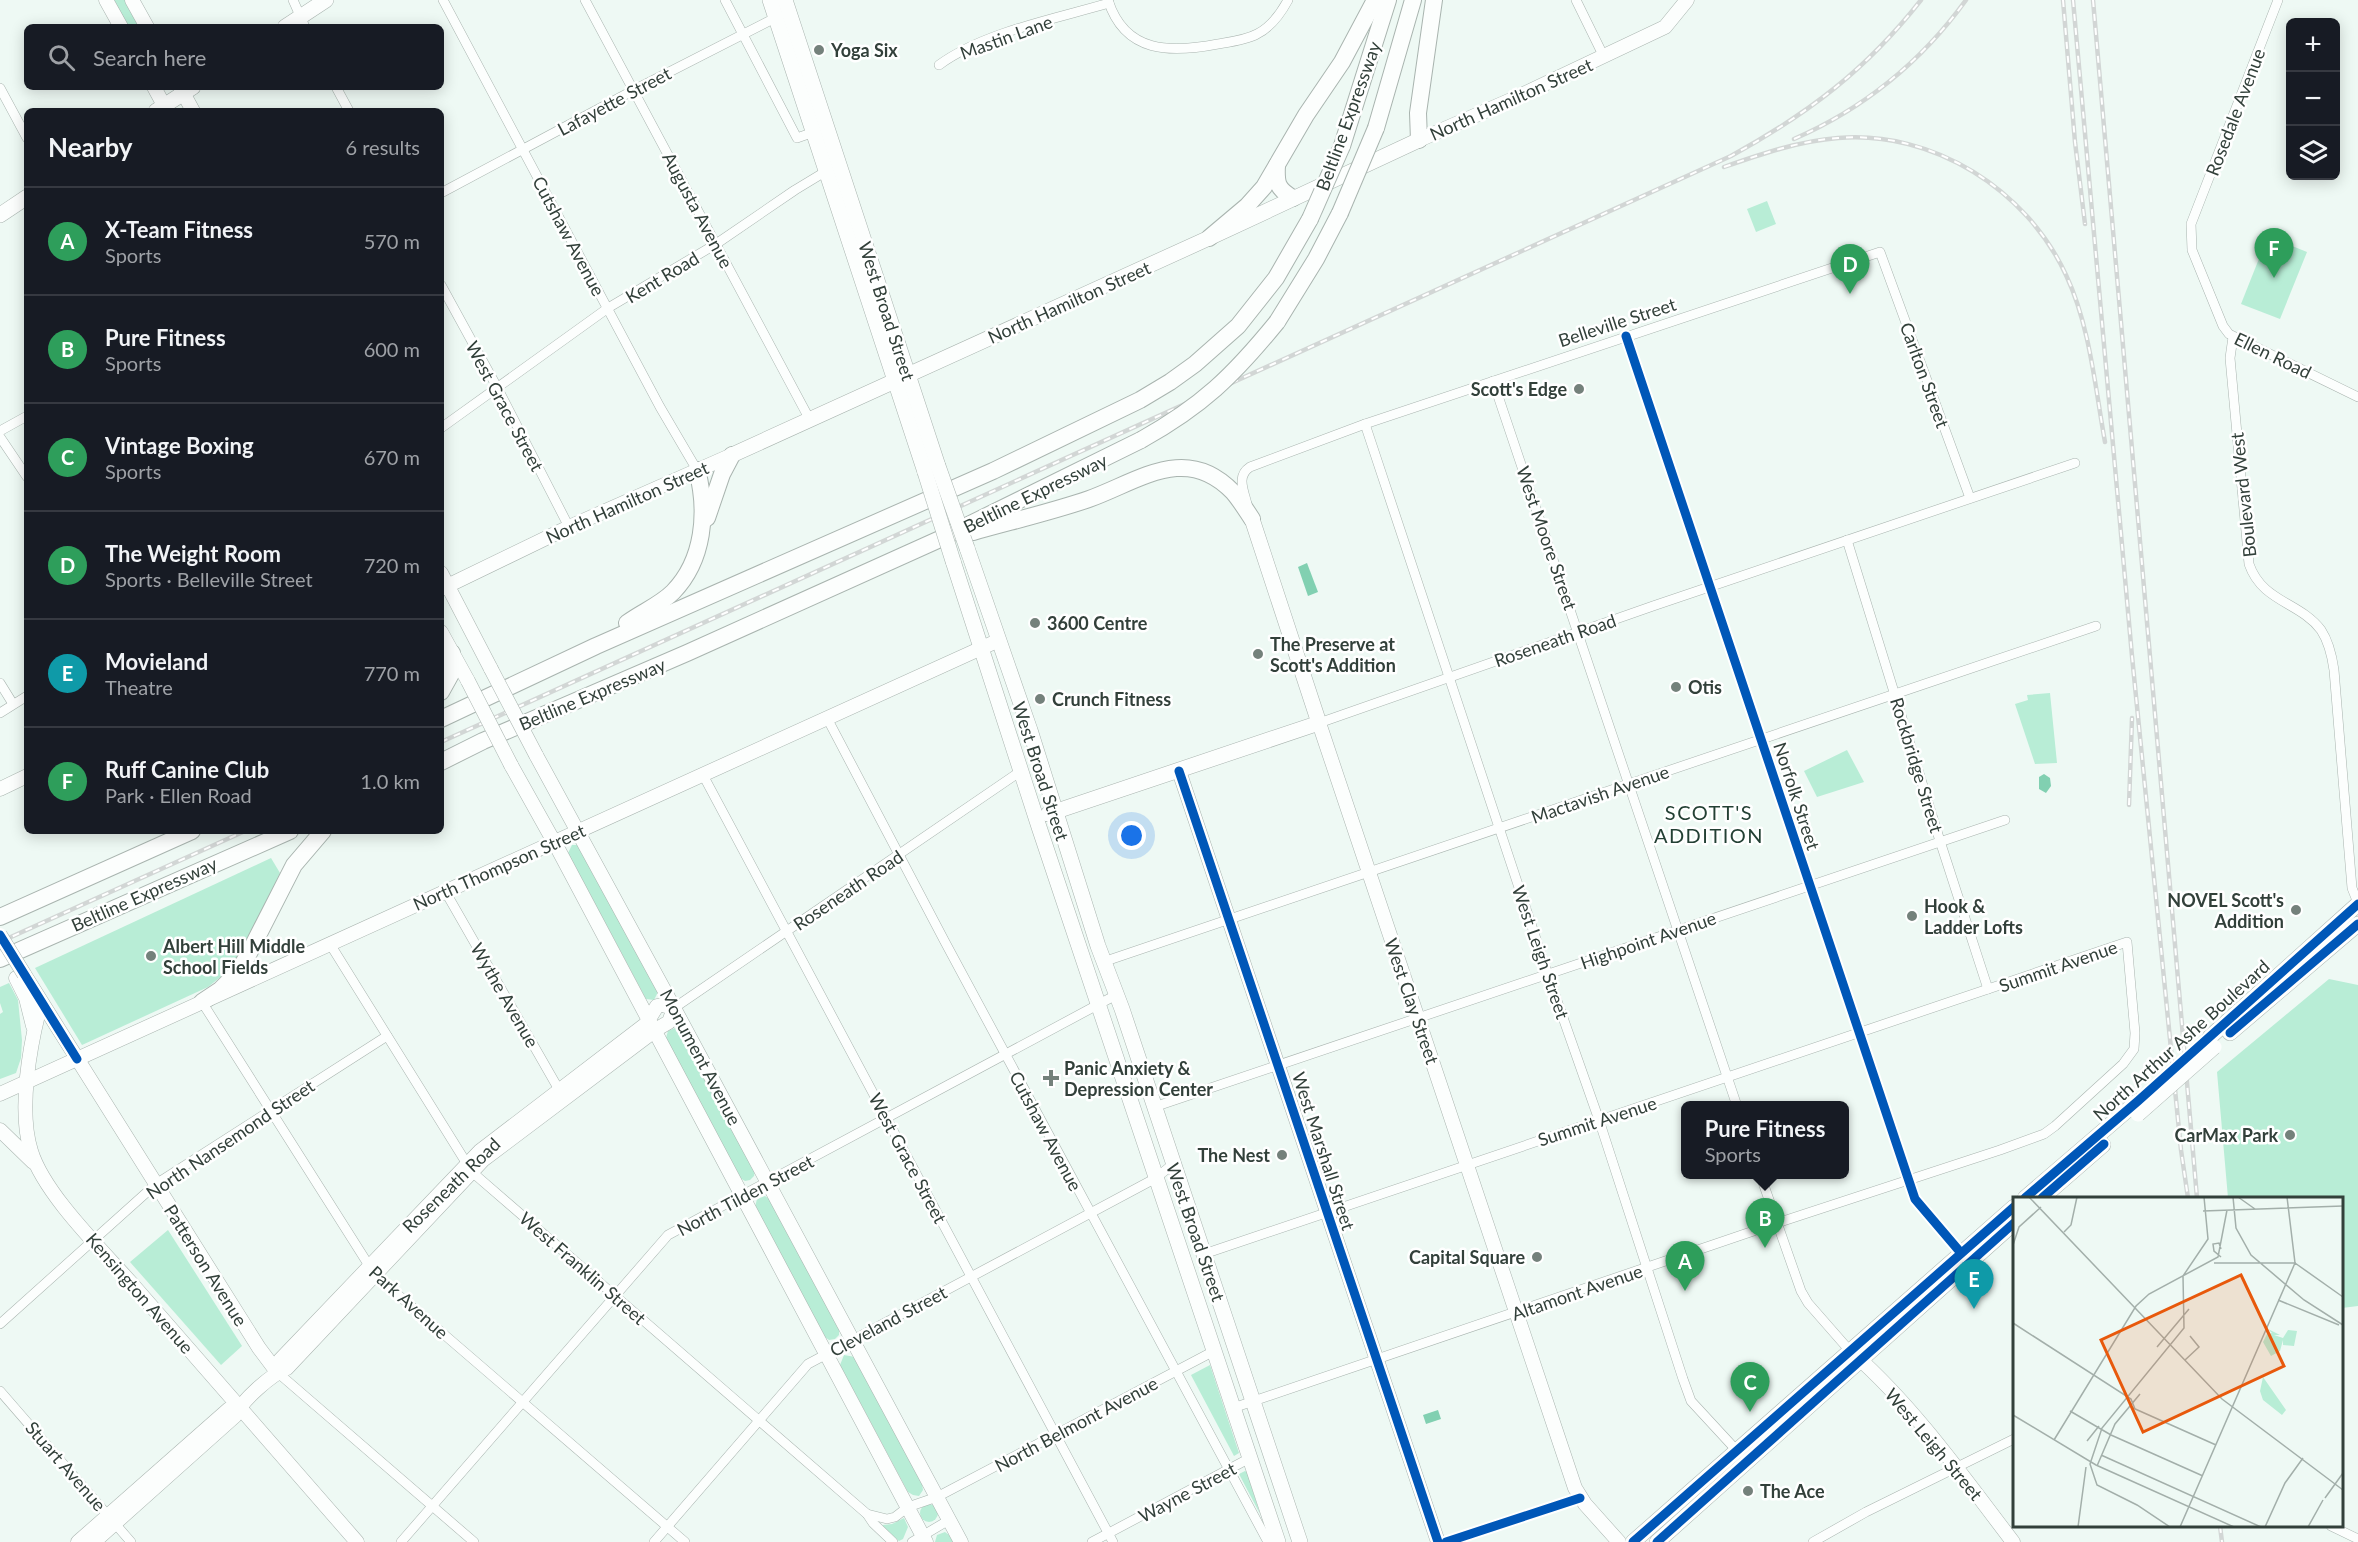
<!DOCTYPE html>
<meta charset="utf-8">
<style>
:root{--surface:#171b24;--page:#242831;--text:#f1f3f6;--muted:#9ea1a6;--line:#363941;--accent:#0f766e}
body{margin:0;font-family:Lato,sans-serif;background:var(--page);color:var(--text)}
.controls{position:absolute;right:18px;top:18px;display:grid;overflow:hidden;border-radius:9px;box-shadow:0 3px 15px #0003}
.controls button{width:54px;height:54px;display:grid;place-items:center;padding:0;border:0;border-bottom:2px solid var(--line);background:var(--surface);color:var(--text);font:30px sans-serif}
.you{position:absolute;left:1132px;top:836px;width:21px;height:21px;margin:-15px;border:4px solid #fff;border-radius:50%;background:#1a73e8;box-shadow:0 0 0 9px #1a73e833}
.badge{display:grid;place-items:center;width:39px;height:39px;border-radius:50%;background:var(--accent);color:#fff;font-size:20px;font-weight:700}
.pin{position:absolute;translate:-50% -50px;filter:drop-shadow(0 2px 3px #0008)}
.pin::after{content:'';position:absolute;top:32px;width:21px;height:18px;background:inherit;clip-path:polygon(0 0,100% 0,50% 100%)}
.popup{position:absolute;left:1681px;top:1101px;width:168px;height:78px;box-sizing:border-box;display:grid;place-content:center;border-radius:9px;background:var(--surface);filter:drop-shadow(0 2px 4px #0005);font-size:20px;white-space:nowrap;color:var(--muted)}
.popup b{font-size:22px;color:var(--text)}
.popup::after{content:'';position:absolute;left:50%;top:100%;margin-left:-12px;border:12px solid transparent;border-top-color:var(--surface)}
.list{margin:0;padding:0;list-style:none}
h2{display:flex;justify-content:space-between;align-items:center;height:78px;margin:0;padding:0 24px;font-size:26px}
h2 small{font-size:20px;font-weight:400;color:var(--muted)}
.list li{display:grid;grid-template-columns:39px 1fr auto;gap:18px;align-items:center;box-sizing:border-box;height:108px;padding:0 24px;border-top:2px solid var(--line)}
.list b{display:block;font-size:22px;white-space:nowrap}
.list p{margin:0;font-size:20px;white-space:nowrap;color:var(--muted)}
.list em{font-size:20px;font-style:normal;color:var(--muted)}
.icon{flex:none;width:33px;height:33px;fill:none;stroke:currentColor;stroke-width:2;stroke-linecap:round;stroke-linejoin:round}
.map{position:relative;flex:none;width:2358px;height:1542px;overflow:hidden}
.search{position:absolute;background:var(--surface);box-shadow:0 3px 15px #0003;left:24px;top:24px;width:420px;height:66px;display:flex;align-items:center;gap:15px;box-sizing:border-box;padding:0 21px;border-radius:9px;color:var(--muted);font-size:22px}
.panel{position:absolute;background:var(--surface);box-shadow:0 3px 15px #0003;left:24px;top:108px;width:420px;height:726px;border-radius:9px}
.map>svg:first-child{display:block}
</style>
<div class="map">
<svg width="2358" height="1542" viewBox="0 0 2358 1542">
<rect width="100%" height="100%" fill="#eef9f4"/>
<g fill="#b8edd6">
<polygon points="113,0 128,0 143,27 128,27"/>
<polygon points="1767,201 1776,224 1756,232 1747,209"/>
<polygon points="2268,236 2307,252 2280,319 2241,304"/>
<polygon points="2050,693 2057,763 2035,764 2015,704 2028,700 2027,695"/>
<polygon points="1847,750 1864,782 1817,797 1804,771"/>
<polygon points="572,845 578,845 658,992 654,1000 646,999 568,853"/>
<polygon points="271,858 280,873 246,947 235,964 223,975 208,987 82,1045 35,968"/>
<polygon points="2329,979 2358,985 2358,1306 2342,1308 2342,1198 2228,1198 2217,1072"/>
<polygon points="9,983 18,1000 22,1040 21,1058 16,1073 0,1079 0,1014 3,1012 0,1003 0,987"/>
<polygon points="675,1028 680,1031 755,1170 754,1176 750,1180 745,1181 740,1178 666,1038 668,1031"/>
<polygon points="765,1196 769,1199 839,1329 839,1335 835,1339 829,1340 825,1337 755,1207 757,1199"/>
<polygon points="168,1230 242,1346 221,1365 130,1262"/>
<polygon points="844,1355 855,1357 922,1484 923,1490 919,1496 913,1495 908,1492 840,1365"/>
<polygon points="1210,1365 1239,1453 1234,1456 1191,1375"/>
<polygon points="1245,1471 1247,1472 1260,1514 1239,1474"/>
<circle cx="929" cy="1513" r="9"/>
<polygon points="904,1518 908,1527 903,1539 899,1541 883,1527 883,1525 892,1524"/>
<polygon points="945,1532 949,1535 953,1542 935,1542 937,1535"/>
</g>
<g fill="#81d0b1">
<polygon points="1307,563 1318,592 1308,596 1298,567"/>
<polygon points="2044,774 2050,778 2051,786 2046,793 2039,789 2039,777"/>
<polygon points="1438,1410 1441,1419 1426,1424 1423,1415"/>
</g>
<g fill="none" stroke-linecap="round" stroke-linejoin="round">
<g stroke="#a9b4af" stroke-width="10">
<g id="street">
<polyline points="293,0 305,27"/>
<polyline points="443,0 660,407 697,470"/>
<polyline points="585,0 810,420"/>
<polyline points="725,0 797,138 814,132"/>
<path d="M1108,0C1125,54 1171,53 1218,44C1230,42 1246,40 1257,34C1271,27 1281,13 1288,0"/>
<polyline points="1576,0 1604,57"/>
<polyline points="2278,0 2191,224 2192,250 2223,326 2229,334 2358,397"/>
<path d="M939,65C984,32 1055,19 1109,3"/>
<polyline points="336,87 349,111"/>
<polyline points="0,88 27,138"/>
<polyline points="441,193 634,90 779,16"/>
<polyline points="441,285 498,389 569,527"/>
<polyline points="1626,336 1915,1199 1964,1257"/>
<path d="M2233,337L2230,358L2249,564C2262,602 2300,602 2321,630C2329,642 2332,656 2334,670L2352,888L2358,903"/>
<polyline points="1493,381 1737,1106"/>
<polyline points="1365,424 1548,975 1599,1120 1683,1379 1691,1401 1739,1453"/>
<polyline points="441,428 608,308 716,244 795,190 828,170"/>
<polyline points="0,431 27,416"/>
<polyline points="0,437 27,477"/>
<path d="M1247,504C1244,491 1236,476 1250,467L1365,424L1880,252L1970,498"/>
<polyline points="1847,540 1940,841 1988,989"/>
<polyline points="0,683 13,704"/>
<polyline points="0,713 27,696"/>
<polyline points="827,718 945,942 1268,1542"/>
<polyline points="1319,723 1653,606 2075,463"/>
<polyline points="703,775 1113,1542"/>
<polyline points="445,891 562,1095"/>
<polyline points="330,944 472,1172 867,1514 873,1523 893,1542"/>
<polyline points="1103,962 2096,626"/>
<polyline points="202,1002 375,1275 685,1542"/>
<polyline points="674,1008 1021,771"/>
<polyline points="1154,1107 2005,820"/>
<polyline points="1760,1174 1801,1291 1808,1303 1850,1351"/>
<polyline points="1204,1254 2127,942 2135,1033 2134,1049 2123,1064 2055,1126 2044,1134 2000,1150 1777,1223 1233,1408"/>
<polyline points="0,1324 156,1184 387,1036"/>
<polyline points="277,1372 474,1542"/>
<polyline points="0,1391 131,1542"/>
<polyline points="867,1514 887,1519 895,1517 908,1507 937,1497 1214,1351"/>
<polyline points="2331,1526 2358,1539"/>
<polyline points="401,1542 668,1235 1116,995"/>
<polyline points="654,1542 808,1364 1156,1178 1173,1164"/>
<polyline points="912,1542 949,1520"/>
<polyline points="1092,1542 1250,1458"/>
<polyline points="1446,1542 1580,1498"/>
<polyline points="1813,1542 1866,1512 2014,1439"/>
</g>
</g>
<g stroke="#a9b4af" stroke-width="15">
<g id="secondary">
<polyline points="106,0 121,27"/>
<polyline points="132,0 147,27"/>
<polyline points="154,87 167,111"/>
<polyline points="180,87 193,111"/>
<polyline points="1419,140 1513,99 1665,27 1687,0"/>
<polyline points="441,573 491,669"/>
<polyline points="441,589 569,527 732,455"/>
<polyline points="441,632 468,681"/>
<polyline points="1319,723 1575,1488 1585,1504 1619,1542"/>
<polyline points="536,755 674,1008 961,1542"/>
<polyline points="511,765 558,849 926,1542"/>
<polyline points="1179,771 1438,1542"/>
<polyline points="0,789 27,776"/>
<polyline points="24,974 259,1348 277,1372"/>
<polyline points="16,978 26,998 33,1026"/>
<path d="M41,1003C30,1044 18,1110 31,1151C44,1194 102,1250 132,1284C207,1370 282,1456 357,1542"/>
<polyline points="0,1094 997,641"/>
<polyline points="0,1130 33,1162"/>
<path d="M1854,1354C1915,1408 1964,1478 2013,1542"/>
<polyline points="78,1542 229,1409 239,1407"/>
<path d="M94,1542L235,1416C242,1400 271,1375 287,1368L483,1160L657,1029L669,1022L674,1008L662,1005L657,1006L646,1024L480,1151L280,1360L277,1372"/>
</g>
</g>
<g stroke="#a9b4af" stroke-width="16">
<g id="primary">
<polyline points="770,0 925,472"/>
<polyline points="785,0 938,466"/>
<polyline points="285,27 326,0"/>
<polyline points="156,111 193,87"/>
<polyline points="0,215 27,197"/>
<polyline points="732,455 1209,238 1419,140"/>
<polyline points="967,548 1030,730 1098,946 1122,1009 1300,1542"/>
<polyline points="953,561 1039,827 1278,1542"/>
<polyline points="1048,814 1319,723 1252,519"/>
<polyline points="2230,1033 2358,924"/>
<polyline points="2210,1037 2358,904"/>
<polyline points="2025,1198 2138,1101"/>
<polyline points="2042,1198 2103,1145"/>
<polyline points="1633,1542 2014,1207"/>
<polyline points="1657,1542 2014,1223"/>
</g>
</g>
<g stroke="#a9b4af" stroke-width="18">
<g id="highway">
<polyline points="1376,128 1413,0"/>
<polyline points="1419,140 1418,113 1434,0"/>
<polyline points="1342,146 1388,0"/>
<path d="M1277,165C1276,183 1277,189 1293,198"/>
<polyline points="1209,238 1247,206 1264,187 1306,115 1342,62 1375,0"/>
<polyline points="1277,322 1316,259 1340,213"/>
<polyline points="707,518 722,474 732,455"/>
<path d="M973,532C1012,521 1051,512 1089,499C1139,481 1186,443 1233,492C1240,500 1246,510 1252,519"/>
<path d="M627,623C642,612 660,605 673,592C704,560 708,512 697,470"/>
<polyline points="441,692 451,674 452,653"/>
<polyline points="441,719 596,646 993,471 1140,400 1170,382 1195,364 1238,326 1276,278 1310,219"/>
<polyline points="441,762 483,741 687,653 940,539 1141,440"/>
<polyline points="0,917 192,831"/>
<polyline points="0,959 290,831"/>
<polyline points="202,1002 220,990 236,974 247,957 294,865 323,831"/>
</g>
</g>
<use href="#street" stroke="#fcfefd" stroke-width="9"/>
<use href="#secondary" stroke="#fcfefd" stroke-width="14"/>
<use href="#primary" stroke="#fcfefd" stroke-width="15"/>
<use href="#highway" stroke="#fcfefd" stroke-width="16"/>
<g stroke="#d2d6d5" stroke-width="4.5">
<g id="rail">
<polyline points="2063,0 2075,142 2085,224"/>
<polyline points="2073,0 2132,656 2181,1150 2188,1198"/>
<polyline points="2093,0 2197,1198"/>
<path d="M1794,139C1863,109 1922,61 1966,0"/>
<path d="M1724,167C1761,154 1799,141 1838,138C1933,130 2027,190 2066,275C2090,326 2095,387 2105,442"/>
<path d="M441,742L1731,156C1809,113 1866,70 1921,0"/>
<polyline points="2129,805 2132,718"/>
<polyline points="0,942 245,831"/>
<polyline points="2220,1526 2222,1542"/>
</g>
</g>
<use href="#rail" stroke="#fff" stroke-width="2" stroke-dasharray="7" stroke-linecap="butt"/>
<g stroke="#a9b4af" stroke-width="15" stroke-linecap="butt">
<g id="secondary-bridge">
<polyline points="491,669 536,755"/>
<polyline points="468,681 511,765"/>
<polyline points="0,935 24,974"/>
</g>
</g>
<g stroke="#a9b4af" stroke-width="16" stroke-linecap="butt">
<g id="primary-bridge">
<polyline points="938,466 967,548"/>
<polyline points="925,472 953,561"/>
<polyline points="2138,1114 2214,1047"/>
</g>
</g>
<g stroke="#a9b4af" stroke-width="18" stroke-linecap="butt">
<g id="highway-bridge">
<polyline points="1340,213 1376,128"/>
<polyline points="1310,219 1342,146"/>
<path d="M1141,440C1202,406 1233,376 1277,322"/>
</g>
</g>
<use href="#secondary-bridge" stroke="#fcfefd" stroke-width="14"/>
<use href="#primary-bridge" stroke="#fcfefd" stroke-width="15"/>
<use href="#highway-bridge" stroke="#fcfefd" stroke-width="16"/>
<g stroke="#fff" stroke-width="13">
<g id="cycleway">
<polyline points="1626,336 1915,1199 1961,1253"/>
<polyline points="1179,771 1438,1542"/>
<polyline points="0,935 77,1059"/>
<polyline points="2230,1033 2358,924"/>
<polyline points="2025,1198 2138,1101 2358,904"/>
<polyline points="2042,1198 2104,1144"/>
<polyline points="1446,1542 1580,1498"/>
<polyline points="1633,1542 2014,1207"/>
<polyline points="1657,1542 2014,1223"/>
</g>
</g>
<use href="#cycleway" stroke="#0057b8" stroke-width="9"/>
</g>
<g fill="#74817b" stroke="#fff" stroke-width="2">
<circle cx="819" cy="50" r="6"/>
<circle cx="1579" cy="389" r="6"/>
<circle cx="1035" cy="623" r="6"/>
<circle cx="1258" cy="654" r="6"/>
<circle cx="1676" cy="687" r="6"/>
<circle cx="1040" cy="699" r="6"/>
<circle cx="2296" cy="910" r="6"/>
<circle cx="1912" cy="916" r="6"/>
<circle cx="151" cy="956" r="6"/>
<path d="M1048 1069h6v6h6v6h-6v6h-6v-6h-6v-6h6z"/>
<circle cx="2290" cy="1135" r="6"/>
<circle cx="1282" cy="1155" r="6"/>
<circle cx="1537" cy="1257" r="6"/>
<circle cx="1748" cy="1491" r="6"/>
</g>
<g text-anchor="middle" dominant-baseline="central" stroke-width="5" stroke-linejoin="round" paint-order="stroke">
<g font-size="18" fill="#32403a" stroke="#fff">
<text transform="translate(1006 37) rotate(-20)">Mastin Lane</text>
<text transform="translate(1511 99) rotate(-24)">North Hamilton Street</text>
<text transform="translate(614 101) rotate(-28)">Lafayette Street</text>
<text transform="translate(2235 112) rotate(-69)">Rosedale Avenue</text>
<text transform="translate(1348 116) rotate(-70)">Beltline Expressway</text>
<text transform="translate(698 210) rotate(62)">Augusta Avenue</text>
<text transform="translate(569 236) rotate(62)">Cutshaw Avenue</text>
<text transform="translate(662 277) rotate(-31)">Kent Road</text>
<text transform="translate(1069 302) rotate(-24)">North Hamilton Street</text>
<text transform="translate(887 311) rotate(72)">West Broad Street</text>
<text transform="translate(1617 322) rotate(-18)">Belleville Street</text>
<text transform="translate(2273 355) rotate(26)">Ellen Road</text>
<text transform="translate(1925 375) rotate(70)">Carlton Street</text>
<text transform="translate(505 406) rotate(62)">West Grace Street</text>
<text transform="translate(1035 493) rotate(-26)">Beltline Expressway</text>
<text transform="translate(2243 495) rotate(-96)">Boulevard West</text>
<text transform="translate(627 502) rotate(-24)">North Hamilton Street</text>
<text transform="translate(1547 538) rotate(71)">West Moore Street</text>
<text transform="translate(1555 640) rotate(-19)">Roseneath Road</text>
<text transform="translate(592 694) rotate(-23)">Beltline Expressway</text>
<text transform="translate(1917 765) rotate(73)">Rockbridge Street</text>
<text transform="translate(1041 771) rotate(72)">West Broad Street</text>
<text transform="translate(1600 794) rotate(-19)">Mactavish Avenue</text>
<text transform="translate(1797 796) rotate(72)">Norfolk Street</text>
<text transform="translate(499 867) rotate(-24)">North Thompson Street</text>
<text transform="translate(848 890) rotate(-34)">Roseneath Road</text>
<text transform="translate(144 894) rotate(-24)">Beltline Expressway</text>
<text transform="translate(1648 940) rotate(-19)">Highpoint Avenue</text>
<text transform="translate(1541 952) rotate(71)">West Leigh Street</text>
<text transform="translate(2058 966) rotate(-19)">Summit Avenue</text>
<text transform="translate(505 995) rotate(60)">Wythe Avenue</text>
<text transform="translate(1412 1001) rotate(71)">West Clay Street</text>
<text transform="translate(2181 1040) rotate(-42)">North Arthur Ashe Boulevard</text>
<text transform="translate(701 1057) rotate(62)">Monument Avenue</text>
<text transform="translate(1597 1121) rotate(-18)">Summit Avenue</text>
<text transform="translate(1046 1131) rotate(62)">Cutshaw Avenue</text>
<text transform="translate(230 1139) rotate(-34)">North Nansemond Street</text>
<text transform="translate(1324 1151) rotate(72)">West Marshall Street</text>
<text transform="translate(908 1158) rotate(62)">West Grace Street</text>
<text transform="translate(451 1185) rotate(-44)">Roseneath Road</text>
<text transform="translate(745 1195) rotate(-28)">North Tilden Street</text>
<text transform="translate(1196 1232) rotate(71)">West Broad Street</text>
<text transform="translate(206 1265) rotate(58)">Patterson Avenue</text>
<text transform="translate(583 1268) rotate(41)">West Franklin Street</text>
<text transform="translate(1577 1292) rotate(-19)">Altamont Avenue</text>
<text transform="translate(140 1293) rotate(49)">Kensington Avenue</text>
<text transform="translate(409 1302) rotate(42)">Park Avenue</text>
<text transform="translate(888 1321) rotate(-28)">Cleveland Street</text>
<text transform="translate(1076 1424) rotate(-28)">North Belmont Avenue</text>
<text transform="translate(1934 1444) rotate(50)">West Leigh Street</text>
<text transform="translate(66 1466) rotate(49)">Stuart Avenue</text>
<text transform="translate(1187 1492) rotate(-28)">Wayne Street</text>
</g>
<g font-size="18" font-weight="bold" fill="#32403a" stroke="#fff" text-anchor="start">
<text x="831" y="50">Yoga Six</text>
<text x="1567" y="389" text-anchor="end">Scott's Edge</text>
<text x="1047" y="623">3600 Centre</text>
<text x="1270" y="644">The Preserve at<tspan x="1270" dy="21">Scott's Addition</tspan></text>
<text x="1688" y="687">Otis</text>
<text x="1052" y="699">Crunch Fitness</text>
<text x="2284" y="900" text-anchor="end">NOVEL Scott's<tspan x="2284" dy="21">Addition</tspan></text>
<text x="1924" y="906">Hook &amp;<tspan x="1924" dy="21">Ladder Lofts</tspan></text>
<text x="163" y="946">Albert Hill Middle<tspan x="163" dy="21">School Fields</tspan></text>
<text x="1064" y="1068">Panic Anxiety &amp;<tspan x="1064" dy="21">Depression Center</tspan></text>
<text x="2278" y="1135" text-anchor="end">CarMax Park</text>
<text x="1270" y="1155" text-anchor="end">The Nest</text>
<text x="1525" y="1257" text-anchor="end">Capital Square</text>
<text x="1760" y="1491">The Ace</text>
</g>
<g font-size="20" letter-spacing="1.5" fill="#234034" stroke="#fff">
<text x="1709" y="812">SCOTT'S<tspan x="1709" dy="23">ADDITION</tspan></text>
</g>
</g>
<g transform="translate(2013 1197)">
<rect width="330" height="330" fill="#eef9f4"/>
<path d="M255,132L267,138H261L270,141L275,133L284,134L281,149L270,148V143L267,154L258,159L250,145L254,137L259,136ZM250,180L273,213L269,218L250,203L247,194Z" fill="#b8edd6"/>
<path fill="none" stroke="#a3afaa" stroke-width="1.5" d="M16,0L209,202L330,293M220,0L223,31L238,58L291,103L330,128M225,0L242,12M190,14L330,9M51,35L58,28L64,0M0,48L6,30L28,10M208,52L206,46L200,47L201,54L208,60M201,66H283M282,66L330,100M265,103L326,128M0,126L118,202L122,212M144,150L176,112M172,163L186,150L177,139M120,211L203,248M57,214L98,238L190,279M0,218L83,268L221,330M41,243L123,109L136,97L205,60L214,13M74,244L86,229M88,258L248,330M84,269L102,227L127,197M312,301L330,276M65,330L73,270M120,330H146M157,330L124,308L84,288L77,267L89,231L171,131L170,79L195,42L191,0M167,330L282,66L274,0M252,330L272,286L290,261M295,330L310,303"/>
<path fill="#e8590c" fill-opacity="0.15" stroke="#e8590c" stroke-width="3" d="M228,78L271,169L130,235L88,143Z"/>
<rect width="330" height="330" fill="none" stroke="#32403a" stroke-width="3"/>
</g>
</svg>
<div class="controls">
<button>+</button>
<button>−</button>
<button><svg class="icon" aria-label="layers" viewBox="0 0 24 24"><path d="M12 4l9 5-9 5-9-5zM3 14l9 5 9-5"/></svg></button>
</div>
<div class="you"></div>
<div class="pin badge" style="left:1685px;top:1291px;background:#2e9e5b">A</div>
<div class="pin badge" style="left:1765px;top:1248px;background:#2e9e5b">B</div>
<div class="popup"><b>Pure Fitness</b>Sports</div>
<div class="pin badge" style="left:1750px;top:1412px;background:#2e9e5b">C</div>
<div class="pin badge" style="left:1850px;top:294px;background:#2e9e5b">D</div>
<div class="pin badge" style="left:1974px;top:1309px;background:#0f9aa8">E</div>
<div class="pin badge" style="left:2274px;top:278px;background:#2e9e5b">F</div>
<div class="search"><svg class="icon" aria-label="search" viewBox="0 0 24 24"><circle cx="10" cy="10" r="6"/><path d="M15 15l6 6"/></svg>Search here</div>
<section class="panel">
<h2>Nearby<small>6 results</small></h2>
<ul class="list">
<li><span class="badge" style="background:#2e9e5b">A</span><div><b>X-Team Fitness</b><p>Sports</p></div><em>570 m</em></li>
<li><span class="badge" style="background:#2e9e5b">B</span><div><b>Pure Fitness</b><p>Sports</p></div><em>600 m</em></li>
<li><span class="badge" style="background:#2e9e5b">C</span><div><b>Vintage Boxing</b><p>Sports</p></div><em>670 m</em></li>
<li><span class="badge" style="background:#2e9e5b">D</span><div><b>The Weight Room</b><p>Sports · Belleville Street</p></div><em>720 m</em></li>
<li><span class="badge" style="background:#0f9aa8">E</span><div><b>Movieland</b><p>Theatre</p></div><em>770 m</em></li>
<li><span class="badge" style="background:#2e9e5b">F</span><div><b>Ruff Canine Club</b><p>Park · Ellen Road</p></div><em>1.0 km</em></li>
</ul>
</section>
</div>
